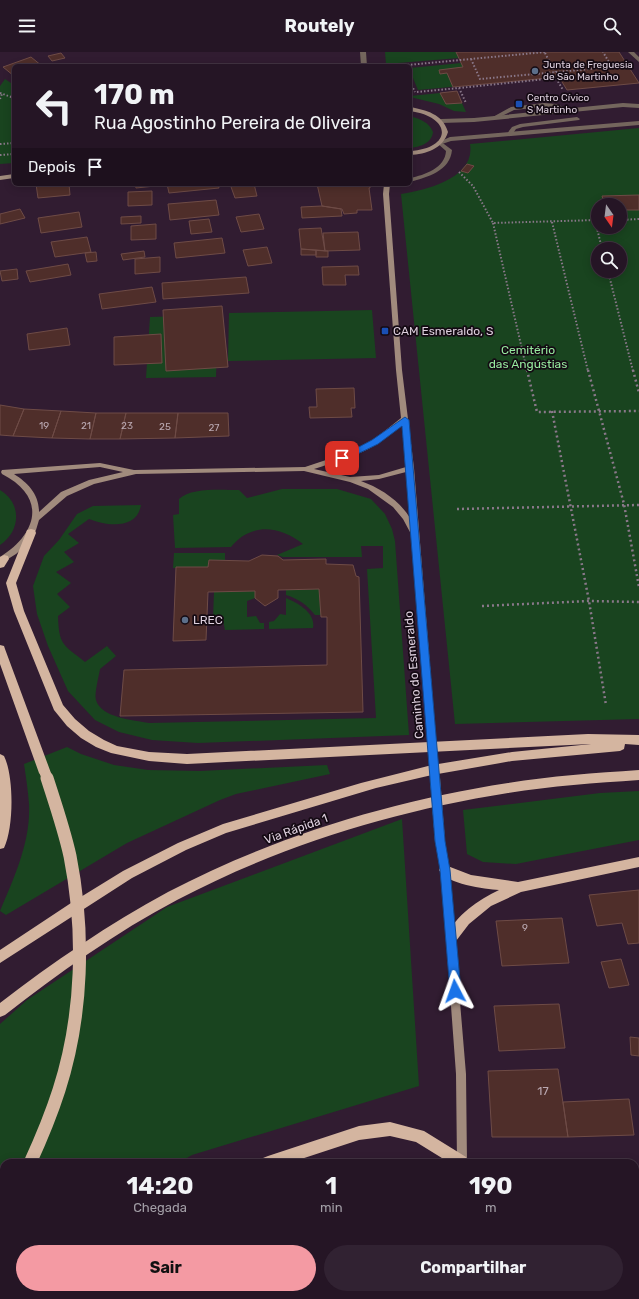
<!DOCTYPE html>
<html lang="pt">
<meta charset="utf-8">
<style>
:root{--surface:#251525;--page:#312232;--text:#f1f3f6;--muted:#a39fa7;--line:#423442;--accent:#f49aa3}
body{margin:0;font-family:Rubik,sans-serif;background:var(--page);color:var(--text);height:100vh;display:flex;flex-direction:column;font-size:15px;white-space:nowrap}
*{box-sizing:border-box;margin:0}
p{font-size:13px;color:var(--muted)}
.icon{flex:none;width:22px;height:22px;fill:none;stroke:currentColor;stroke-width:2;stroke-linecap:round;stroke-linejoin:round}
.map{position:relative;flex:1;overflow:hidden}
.side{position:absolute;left:0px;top:1107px;width:639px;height:140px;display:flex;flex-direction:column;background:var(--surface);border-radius:12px 12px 0 0;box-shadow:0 2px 10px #0003,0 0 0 1px var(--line)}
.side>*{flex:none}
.banner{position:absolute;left:12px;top:12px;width:400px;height:122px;border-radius:6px;box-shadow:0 2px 10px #0003,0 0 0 1px var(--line);background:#251525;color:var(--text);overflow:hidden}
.needle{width:26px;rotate:166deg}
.fabs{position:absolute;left:591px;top:146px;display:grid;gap:8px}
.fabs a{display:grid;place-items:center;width:36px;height:36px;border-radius:50%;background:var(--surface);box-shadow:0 2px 10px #0003,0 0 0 1px var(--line);font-size:20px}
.pin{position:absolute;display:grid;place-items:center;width:34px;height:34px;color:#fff;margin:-17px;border-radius:8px;box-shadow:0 2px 6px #0006}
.me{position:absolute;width:44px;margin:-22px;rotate:356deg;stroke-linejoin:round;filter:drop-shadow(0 0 3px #0008)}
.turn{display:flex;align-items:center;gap:14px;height:84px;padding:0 16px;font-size:18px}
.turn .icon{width:52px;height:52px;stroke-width:2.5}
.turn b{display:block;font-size:28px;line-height:34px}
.then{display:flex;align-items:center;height:38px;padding:0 16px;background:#0003;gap:8px;font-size:15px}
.eta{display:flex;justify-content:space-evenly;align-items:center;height:68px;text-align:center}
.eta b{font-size:24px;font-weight:700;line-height:28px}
.primary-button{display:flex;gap:8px;margin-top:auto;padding:8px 16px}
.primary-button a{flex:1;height:46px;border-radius:24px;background:var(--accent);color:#111;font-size:16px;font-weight:700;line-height:46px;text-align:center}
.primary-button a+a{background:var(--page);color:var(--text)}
header{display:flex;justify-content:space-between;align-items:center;height:52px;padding:0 16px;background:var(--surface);font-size:18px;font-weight:700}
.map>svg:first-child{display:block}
</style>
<header><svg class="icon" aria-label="menu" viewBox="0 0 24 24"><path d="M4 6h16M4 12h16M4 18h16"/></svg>Routely<svg class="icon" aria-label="search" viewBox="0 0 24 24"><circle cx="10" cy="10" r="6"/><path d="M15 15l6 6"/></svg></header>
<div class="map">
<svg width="639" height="1247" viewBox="0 0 639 1247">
<rect width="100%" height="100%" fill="#311c31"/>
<path fill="#19441f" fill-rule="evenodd" d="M385,0H456L459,6L386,12Z
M461,11L472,33L418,38L410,19V16Z
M5,27L14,33V111L0,112V34Z
M440,41L446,52L462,51L466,60L454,59L439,52L410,45V44Z
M410,64C420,67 429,70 433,80C432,91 420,95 410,96Z
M639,76V667L455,672L401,142C426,138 476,126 470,92ZM598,153H620V175H598ZM598,197H620V219H598Z
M372,258L376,306L228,309L229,261Z
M218,263L216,325L146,326L150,265Z
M282,437H337L371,447L385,462L392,477L395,489L409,683L198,691L152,688L119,680L95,668L68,639L48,594L37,562L33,534L44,504L59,488L77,462L93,454L141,453C137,478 107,474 89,467L68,482L79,491L64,500L74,510L56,520L71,531L57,542L70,555L58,564C59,594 63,592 85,610L107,594L116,604L100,617C99,624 94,642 96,648C101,666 134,668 149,671L376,666L367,517L383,516V494H361L362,505H283L277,503L303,492C280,474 251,470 231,495L175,496L173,463L179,462V447C191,435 223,438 239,438L247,446Z
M0,438C22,451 21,479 0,493Z
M174,501H225V508H209L208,515L173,516Z
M319,537L321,563H315C307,553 299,547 286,543V538Z
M255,539V546L247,549V565L256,564L260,571H264V577L225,578L222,564L213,567L214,540Z
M286,546C298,551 316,561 313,576L269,577V570L274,569L280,562L286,563Z
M67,695L81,702L114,713L148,718L200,719L327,713L330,722L236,742L220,748L127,791L6,863L0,859C14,826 31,789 29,752C28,739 26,725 24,712Z
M639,739V788L516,812L483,810L467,802L463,758L600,741Z
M402,767L419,1034L192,1103L178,1111H4V1206L0,1208V972L27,948L167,855Z"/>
<path fill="#4f2e2a" stroke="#6e4b46" d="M456,0H619L639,31L567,38L559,25L453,35L447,21L440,22L439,18L463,15Z
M61,1L65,6L52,9L48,4Z
M31,5L42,14H14V24L3,15Z
M457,39L462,51L446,52L440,41Z
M467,112L474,114L468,121L461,119Z
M36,132H69L70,143L38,146Z
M135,132H155V134L136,136Z
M167,132H218L219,136L169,141Z
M230,132H254L257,144L235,146Z
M317,132H370V136H369L372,158H357V161L344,162L342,157L322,154Z
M152,139V153L128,154V140Z
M639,143V158H620V153H605L602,144Z
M216,148L219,163L170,168L168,152Z
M322,154L341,157L342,164L302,166L301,155Z
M20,157L25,166L0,172V162Z
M79,160L82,175L41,181L38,166Z
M259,162L264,177L241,180L236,165Z
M141,164V171L121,172V165Z
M209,167L212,180L191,182L189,169Z
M156,172V187L131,188V174Z
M321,176L325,199L301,197L299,177Z
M358,180L360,198L325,199L323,181Z
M87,185L91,200L55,205L51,190Z
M222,186L225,201L176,206L174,191Z
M267,195L272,211L248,214L243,198Z
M301,197L316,198V203H301Z
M316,198L328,199V205H316Z
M144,199L145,205L123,208L121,202Z
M96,200L97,209L87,210L85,201Z
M160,205V220L135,222V207Z
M68,212L71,223L30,230L26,219Z
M358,214L359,223H345L346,233H323L322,215Z
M17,217L18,227L2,229L0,219Z
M246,225L249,241L163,247L162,231Z
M152,235L156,250L102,257L99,242Z
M222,254L228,315L166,319L163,258Z
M67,276L70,293L29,298L27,282Z
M161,282L162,311L114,313V285Z
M354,336L355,356H351L352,365L310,366L309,355H317L316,337Z
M0,353L24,357L13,384L0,383Z
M24,357L61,359L52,386L13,384Z
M61,359L96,361L90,387L52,386Z
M96,361H126L120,387H90Z
M126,361H178L175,386L120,387Z
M178,361H228L229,384L175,386Z
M262,503L278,504L283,508L326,507V512L353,513L356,524L359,525L363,660L120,664L124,618L327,613V565H321L319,537L278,538V546L265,554L255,546V539L208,540L206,588L173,589L176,515H208L209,508L249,509Z
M639,838V891L628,892L622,871L597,874L589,843Z
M562,866L569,911L502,914L496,869Z
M621,907L629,933L609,936L601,910Z
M559,952L565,996L499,999L494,954Z
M630,985L639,986V1004L631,1003Z
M558,1017L568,1085H492L488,1019Z
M629,1047L634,1083L568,1085L563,1050Z
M635,1222H639V1247Z
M386,1243H428V1247H386Z
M531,1243H622V1247H531Z"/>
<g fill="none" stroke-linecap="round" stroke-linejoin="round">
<path stroke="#8a788a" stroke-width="2" stroke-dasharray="1.5 2" stroke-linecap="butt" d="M545,1L555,20
M471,7L480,27L612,15L603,0
M397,14L545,0
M410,30L415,40
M459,36L556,26L563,38
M417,40L459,36L466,51
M0,41L14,46
M0,47L2,42
M0,92L14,91
M0,103L14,102
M459,120L473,134L493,171L598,168
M595,168L602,197
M620,168L639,167
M552,170L588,319
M493,171L527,319
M608,219L633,319"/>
<path stroke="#8a788a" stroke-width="2.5" stroke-dasharray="2 3" stroke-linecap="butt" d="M527,318L537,360L639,359
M588,318L624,452L639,535
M633,318L639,341
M552,359L589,549L606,653
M457,457L639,453
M482,554L589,549L639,550"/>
<path fill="#74665d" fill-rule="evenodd" d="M628,0H634L639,5V10Z
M544,51L556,52L574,59L571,61L553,55H544L514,58L496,67L491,66L511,55Z
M577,65L580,67L579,68L523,75L516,77L511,84L506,83L512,75L520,72Z
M440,89L452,98C450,119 428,125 410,130V126C425,123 445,116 446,99L437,91Z
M389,132H399L386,135V133Z"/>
<path fill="#74665d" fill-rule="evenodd" d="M360,0H366L367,14H361Z
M639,1138V1148L635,1149V1139Z
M241,1243H253L252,1247H240Z"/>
<path fill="#74665d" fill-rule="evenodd" d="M623,51L639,52V56L623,55L474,70L441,71L438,69L441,67L474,66Z
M639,69V73L451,89L442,92L439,90L450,85Z"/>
<path fill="#a18b7d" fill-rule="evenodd" d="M410,55C426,58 443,62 448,80C443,97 426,102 410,103V99C452,97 453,65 410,59Z
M14,122V126L0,128V124Z
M384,132H390L389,142L402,318L414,416L434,663L433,665H427L426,663L411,482L403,467L393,455L368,437L350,430L304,419L136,422L94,432L67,444L39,468L36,478L27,492L16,502L0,512V505C38,481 47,445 2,422L1,420L2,418L100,411L134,418L305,415L338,404L364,393L376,386L401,366L396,318L383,142ZM402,373L406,415L379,423L350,425L314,417C335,410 358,404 377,392C386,386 394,379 402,373ZM100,415L123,420L89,428L61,440L39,460C39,442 28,431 14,422ZM406,420L410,466C399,448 380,436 361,429L379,427Z
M440,785L443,786L444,789L449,818L466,1022L467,1111H457L456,1022L441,818L436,789L437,786Z
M453,1243H463L462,1247H452Z"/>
<path fill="#d4b5a0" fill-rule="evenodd" d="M31,477L35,478L36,481L16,531L24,559L63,653L75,667L89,679L104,688L117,694L149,700L187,702L588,682L639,683V693L625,692L624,697L620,699L512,709L432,723L376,736L226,781L186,798L132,826L0,911V898L71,851L123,819L178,791L223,772L361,731L432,713L512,700L591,692L187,712L149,709L111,701L96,695L81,686L67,674L54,658L14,559L6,531L26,481L27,478Z
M4,503L8,504L9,507L4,515L0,516V505Z
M0,593L4,594L5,597L51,721L49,724L45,726L41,724L39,721L0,612Z
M0,702L4,704C14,724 14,775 4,796L0,797Z
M639,718V728C595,731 552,734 508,741C394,759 279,794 177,848C116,880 59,921 5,963L0,965V951C53,910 109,872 168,840C273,785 391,749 508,731C551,724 595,721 639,718Z
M639,805V815L521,840L491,854L469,872L456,889L452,891L448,889L446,885C456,863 478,848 499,838C485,837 446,832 439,818L441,814L445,813L471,823L518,830Z
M390,1070L424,1079L466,1105L468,1111H450L416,1090L390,1084L359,1088L289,1111H261L263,1106L268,1104L359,1074Z
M4,1152V1172L0,1173V1153Z
M9,1243H27L26,1247H8Z"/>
<path stroke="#a18b7d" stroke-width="8" d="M430,663L435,727"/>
<path stroke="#a18b7d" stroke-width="10" d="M435,726L440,789"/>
<path stroke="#d4b5a0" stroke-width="10" d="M45,721L47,727"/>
<path stroke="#d4b5a0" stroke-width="13" d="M30,1111C41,1087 51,1063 59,1038C83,963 85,880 70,804C64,777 55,751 47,726"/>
</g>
<path fill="#1a73e8" stroke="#114b97" d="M405,365L409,368L445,789L450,818L461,939L459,943L455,944L452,943L450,939L440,818L435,789L402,374L378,392L345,408H340L338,406L372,388Z"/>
<g fill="#5c6f8a" stroke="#140a13" stroke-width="1.5">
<circle cx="535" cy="19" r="4"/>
<circle cx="185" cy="568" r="4"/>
</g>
<g fill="#1a4fb4" stroke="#140a13" stroke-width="1.5">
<rect x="515" y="48" width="8" height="8" rx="2"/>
<rect x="381" y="275" width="8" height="8" rx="2"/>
</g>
<g text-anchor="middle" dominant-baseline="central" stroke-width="3.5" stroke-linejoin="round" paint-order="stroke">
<g font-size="10" fill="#ded0de" stroke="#140a13" text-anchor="start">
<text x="543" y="13">Junta de Freguesia<tspan x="543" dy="12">de São Martinho</tspan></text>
<text x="527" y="46">Centro Cívico<tspan x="527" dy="12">S Martinho</tspan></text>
</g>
<g font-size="10" fill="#baa8b1">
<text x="44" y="374">19</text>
<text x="86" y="374">21</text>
<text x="127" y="374">23</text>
<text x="165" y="375">25</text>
<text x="214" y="376">27</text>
<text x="525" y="876">9</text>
</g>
<g font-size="12" fill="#ded0de" stroke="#140a13" text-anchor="start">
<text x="393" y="279">CAM Esmeraldo, S</text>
<text x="193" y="568">LREC</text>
</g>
<g font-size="12" fill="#97eb9f" stroke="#140a13">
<text x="528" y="298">Cemitério<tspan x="528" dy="14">das Angústias</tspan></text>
</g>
<g font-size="12" fill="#ded0de" stroke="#140a13">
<text transform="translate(414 623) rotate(-95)">Caminho do Esmeraldo</text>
<text transform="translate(296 777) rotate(-20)">Via Rápida 1</text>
</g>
<g font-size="12" fill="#baa8b1">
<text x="543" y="1039">17</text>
</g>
</g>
</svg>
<div class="fabs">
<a><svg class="needle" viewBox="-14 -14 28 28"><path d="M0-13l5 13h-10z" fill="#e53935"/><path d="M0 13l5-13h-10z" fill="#a39fa7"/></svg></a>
<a><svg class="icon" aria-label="search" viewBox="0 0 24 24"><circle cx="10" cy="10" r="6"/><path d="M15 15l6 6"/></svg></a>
</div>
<div class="pin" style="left:342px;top:406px;background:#d93025"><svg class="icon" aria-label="arrive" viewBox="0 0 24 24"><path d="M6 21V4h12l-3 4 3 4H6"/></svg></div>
<svg class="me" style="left:455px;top:939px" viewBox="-20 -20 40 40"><path d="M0-17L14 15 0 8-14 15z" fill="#1a73e8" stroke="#fff" stroke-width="4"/></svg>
<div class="banner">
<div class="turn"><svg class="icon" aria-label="left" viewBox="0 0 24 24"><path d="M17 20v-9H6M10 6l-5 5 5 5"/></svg><div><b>170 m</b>Rua Agostinho Pereira de Oliveira</div></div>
<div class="then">Depois<svg class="icon" aria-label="arrive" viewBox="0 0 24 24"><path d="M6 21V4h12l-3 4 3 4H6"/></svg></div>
</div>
<section class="side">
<div class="eta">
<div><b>14:20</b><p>Chegada</p></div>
<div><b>1</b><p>min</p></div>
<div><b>190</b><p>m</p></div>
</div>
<div class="primary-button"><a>Sair</a><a>Compartilhar</a></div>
</section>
</div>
